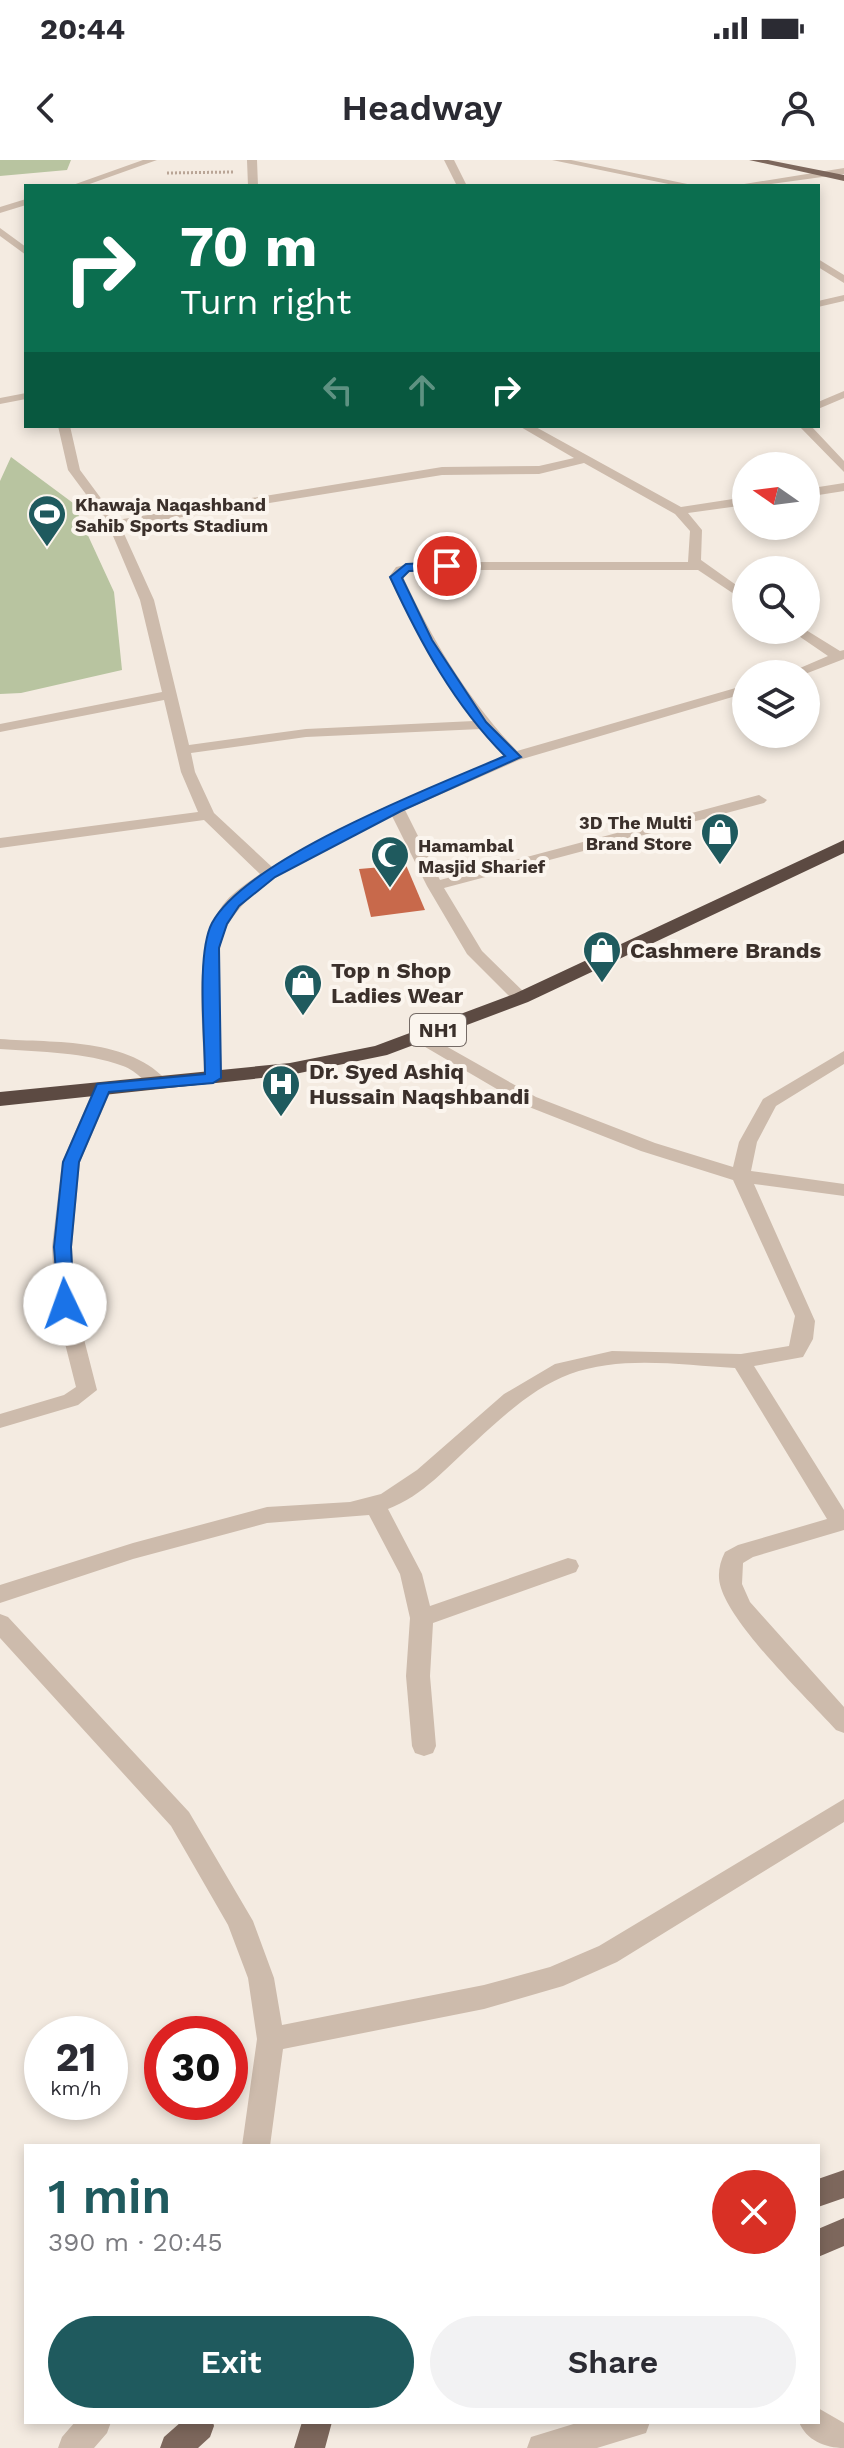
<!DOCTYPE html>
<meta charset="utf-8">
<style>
:root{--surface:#fff;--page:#f2f2f3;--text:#2b2b33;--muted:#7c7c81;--accent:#1f5a5e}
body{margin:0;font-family:"Work Sans",sans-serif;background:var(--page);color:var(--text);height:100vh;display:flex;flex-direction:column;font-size:30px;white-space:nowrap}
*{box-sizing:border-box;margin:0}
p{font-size:26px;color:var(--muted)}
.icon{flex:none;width:44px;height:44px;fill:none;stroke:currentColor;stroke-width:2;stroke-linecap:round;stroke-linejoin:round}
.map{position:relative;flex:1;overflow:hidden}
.details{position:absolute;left:24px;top:1984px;width:796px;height:280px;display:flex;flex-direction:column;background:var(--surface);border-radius:0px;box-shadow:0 4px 12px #0003}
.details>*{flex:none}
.guide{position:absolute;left:24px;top:24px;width:796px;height:244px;border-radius:0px;box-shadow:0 4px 12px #0003;background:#0b6e4f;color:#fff;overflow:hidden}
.needle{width:52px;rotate:284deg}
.tools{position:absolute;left:732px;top:292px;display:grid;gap:16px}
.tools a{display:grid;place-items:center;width:88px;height:88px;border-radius:50%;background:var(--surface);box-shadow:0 4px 12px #0003;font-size:40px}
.speed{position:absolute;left:24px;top:1856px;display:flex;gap:16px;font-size:40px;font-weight:700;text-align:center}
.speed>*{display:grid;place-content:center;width:104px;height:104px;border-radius:50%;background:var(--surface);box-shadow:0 4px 12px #0003;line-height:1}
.speed small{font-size:20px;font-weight:400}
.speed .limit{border:12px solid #d22;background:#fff;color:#111}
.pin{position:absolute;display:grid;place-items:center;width:68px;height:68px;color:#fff;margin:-34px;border:4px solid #fff;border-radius:50%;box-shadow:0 2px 8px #0007}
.me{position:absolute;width:88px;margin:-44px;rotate:357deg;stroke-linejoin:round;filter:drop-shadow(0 0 6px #0008)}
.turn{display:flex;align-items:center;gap:28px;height:168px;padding:0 24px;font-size:36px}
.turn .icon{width:104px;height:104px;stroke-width:2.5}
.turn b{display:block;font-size:56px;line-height:68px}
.lanes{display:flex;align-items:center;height:76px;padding:0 24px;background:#0003;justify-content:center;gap:40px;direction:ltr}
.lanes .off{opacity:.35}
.round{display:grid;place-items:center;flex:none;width:84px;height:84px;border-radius:42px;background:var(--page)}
.head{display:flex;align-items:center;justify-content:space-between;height:136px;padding:0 24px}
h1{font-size:48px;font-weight:600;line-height:60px;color:var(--accent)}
.action{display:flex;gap:16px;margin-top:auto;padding:16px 24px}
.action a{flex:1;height:92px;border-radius:48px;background:var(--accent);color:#fff;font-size:32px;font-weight:600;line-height:92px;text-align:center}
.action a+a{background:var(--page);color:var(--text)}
.status{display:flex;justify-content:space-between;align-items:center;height:56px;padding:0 40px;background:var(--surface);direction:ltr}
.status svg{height:22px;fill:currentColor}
header{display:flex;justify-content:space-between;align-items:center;height:104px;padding:0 24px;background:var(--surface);font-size:36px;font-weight:600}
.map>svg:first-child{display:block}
</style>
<div class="status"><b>20:44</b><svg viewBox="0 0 49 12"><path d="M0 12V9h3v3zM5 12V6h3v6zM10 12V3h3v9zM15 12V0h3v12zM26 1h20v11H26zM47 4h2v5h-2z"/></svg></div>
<header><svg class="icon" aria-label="back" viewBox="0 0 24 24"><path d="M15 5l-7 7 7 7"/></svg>Headway<svg class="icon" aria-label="person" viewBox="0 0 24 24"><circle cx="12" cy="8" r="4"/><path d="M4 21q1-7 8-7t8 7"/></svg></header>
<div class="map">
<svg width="844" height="2288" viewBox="0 0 844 2288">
<rect width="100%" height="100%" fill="#f4ebe1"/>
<path fill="#b8c4a0" d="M0,0H71L67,10L0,16Z
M11,297L73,343L114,432L122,510L21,533L0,534V321Z"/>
<path fill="#c8694b" d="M406,705L425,750L371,757L359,709Z"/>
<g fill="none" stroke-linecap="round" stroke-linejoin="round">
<path stroke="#b9a596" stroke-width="3" stroke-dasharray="2 2" stroke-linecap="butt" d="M167,13L233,12"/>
<path fill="#cdbbac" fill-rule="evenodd" d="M143,0H157L84,26H70Z
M247,0H257L258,26H248Z
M444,0H454L467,26H457Z
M552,0H571L697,26H678Z
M844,8V14L757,26H732Z
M26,39V45L0,53V47Z
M0,68L26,87V95L0,76Z
M818,99L844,115V123L818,107Z
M844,135V141L818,147V141Z
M844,231V238L818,249V242Z
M26,233V239L0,244V238Z
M58,266H70L80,310L117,360L442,307L539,306L574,298L519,266H534L681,347L746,337V345L688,353L702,370L701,400L746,432V442L698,410H418L406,413L403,417C433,481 468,540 517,591L746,525V533L519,600L405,650L440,720L759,635L767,640L764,643L444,728L482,791L530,838L521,843L515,842L467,794L427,726L392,656C341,683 227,724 220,790C216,831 221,876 222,918L219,922H207L204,918C204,865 190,783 226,741C235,731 249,722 260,714L204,660L0,688V678L198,652L181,612L164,540L0,572V564L162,532L140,440L108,364L68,310ZM584,303L675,354L690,371L688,402H418L396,407L389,417C413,468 440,516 474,561L306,569L189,585L154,440L121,367L442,315L539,314ZM481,569L505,596L391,645L272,707L214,653L195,612L191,593L306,577Z
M799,266H811L844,301V312Z
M844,323V331L806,337V329Z
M790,470H806L840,491L844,490V499L805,514H786L828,496Z
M421,872L536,937L655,983L733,1007L739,982L763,939L844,891V904L776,946L757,982L751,1011L844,1024V1036L754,1024L815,1161L813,1179L803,1197L754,1206L844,1350V1370L753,1397L743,1403L742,1424L750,1442L844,1547V1573L836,1570C806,1537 733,1467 721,1428C717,1416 719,1404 725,1392L738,1385L827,1359L735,1208C682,1205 621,1195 570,1214C533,1228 503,1256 475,1282C448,1306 423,1336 388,1349L422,1414L430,1446L568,1398L576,1400L579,1406L576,1412L433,1463L430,1516L436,1586L433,1593L424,1596L415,1593L412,1586L406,1516L410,1458L400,1414L369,1355L267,1363L133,1399L0,1443V1425L133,1383L267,1347L350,1342L381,1334L417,1310L504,1234L555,1204L612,1191L741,1194L789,1186L795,1156L733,1020L641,991L524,945L415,881L412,877Z
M0,879C54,883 130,877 169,923L166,927C149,931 139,911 123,906C84,892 42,892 0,889Z
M103,923L112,928L80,1002L72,1087L75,1144L97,1230L78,1245L0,1268V1254L64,1235L76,1227L55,1144L52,1087L62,1002L94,928Z
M0,1454L8,1457L189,1652L253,1761L274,1818L282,1865L484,1825L550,1807L599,1786L844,1639V1662L617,1802L563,1826L484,1849L283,1889L270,1986H242L257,1879L248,1818L228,1765L171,1666L0,1478Z
M818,2248L844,2263V2288C825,2288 806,2280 799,2262H818Z
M75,2262H111L107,2273L94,2288H58L62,2277Z
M580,2262H650L646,2273L597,2288H527L531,2277Z"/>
<path fill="#7d675c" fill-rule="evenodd" d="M749,0H768L844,15V21Z
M844,2010V2038L818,2047V2019Z
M844,2058V2086L818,2097V2069Z
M181,2262H213L214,2266L210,2277L198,2288H160L164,2277Z
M302,2262H332L325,2288H294Z"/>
<path fill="#5c4a42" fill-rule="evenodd" d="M844,680V693L528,842L387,895L290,915L0,946V932L290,903L375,886L514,834Z"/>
</g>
<path fill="#1a73e8" stroke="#114b97" stroke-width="2" d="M406,404L447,402L453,406L447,410L409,411L402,418L432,480L486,562L521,597L401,651L275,717L239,746L227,764L219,788L221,918L213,923L109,932L79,1002L71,1087L74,1144L71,1148H59L54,1087L63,1002L97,924L205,914C205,876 196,794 212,763C247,698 435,626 505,596C454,545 420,482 390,417Z"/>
<defs>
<g id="stadium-pin" transform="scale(2)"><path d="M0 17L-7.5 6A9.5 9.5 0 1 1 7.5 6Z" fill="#1f5a5e" stroke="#fbf5ee"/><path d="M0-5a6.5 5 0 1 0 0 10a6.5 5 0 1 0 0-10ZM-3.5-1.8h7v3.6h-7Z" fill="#fff"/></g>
<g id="shop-pin" transform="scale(2)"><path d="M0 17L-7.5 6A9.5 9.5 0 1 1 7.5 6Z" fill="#1f5a5e" stroke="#fbf5ee"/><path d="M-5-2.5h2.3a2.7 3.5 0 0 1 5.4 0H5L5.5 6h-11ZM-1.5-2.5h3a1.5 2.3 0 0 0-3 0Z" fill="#fff"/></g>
<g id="mosque-pin" transform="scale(2)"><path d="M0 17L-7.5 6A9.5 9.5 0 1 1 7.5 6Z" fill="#1f5a5e" stroke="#fbf5ee"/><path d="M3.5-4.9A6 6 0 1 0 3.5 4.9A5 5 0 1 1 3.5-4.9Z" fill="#fff"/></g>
<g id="hospital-pin" transform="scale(2)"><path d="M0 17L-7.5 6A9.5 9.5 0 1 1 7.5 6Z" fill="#1f5a5e" stroke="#fbf5ee"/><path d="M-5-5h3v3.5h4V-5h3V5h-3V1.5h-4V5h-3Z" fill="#fff"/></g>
</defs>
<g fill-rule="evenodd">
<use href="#stadium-pin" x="47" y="354"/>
<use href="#shop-pin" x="720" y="672"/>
<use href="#mosque-pin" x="390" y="695"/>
<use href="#shop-pin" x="602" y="790"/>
<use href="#shop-pin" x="303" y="823"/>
<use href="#hospital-pin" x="281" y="924"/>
</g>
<g text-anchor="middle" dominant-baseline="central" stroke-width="8" stroke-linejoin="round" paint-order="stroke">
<g font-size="18" font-weight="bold" fill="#3b302b" stroke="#fbf5ee" text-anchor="start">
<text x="75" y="344">Khawaja Naqashband<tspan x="75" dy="21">Sahib Sports Stadium</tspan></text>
<text x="692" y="662" text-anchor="end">3D The Multi<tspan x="692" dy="21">Brand Store</tspan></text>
<text x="418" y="685">Hamambal<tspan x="418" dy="21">Masjid Sharief</tspan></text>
</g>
<rect fill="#fbf5ee" stroke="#756b66" stroke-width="2" x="410" y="854" width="56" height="32" rx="6"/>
<g font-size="20" font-weight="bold" fill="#3b302b">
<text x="438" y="870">NH1</text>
</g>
<g font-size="22" font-weight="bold" fill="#3b302b" stroke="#fbf5ee" text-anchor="start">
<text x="630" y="790">Cashmere Brands</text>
<text x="331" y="810">Top n Shop<tspan x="331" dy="25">Ladies Wear</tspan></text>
<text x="309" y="911">Dr. Syed Ashiq<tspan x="309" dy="25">Hussain Naqshbandi</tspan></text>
</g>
</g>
</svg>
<div class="tools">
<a><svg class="needle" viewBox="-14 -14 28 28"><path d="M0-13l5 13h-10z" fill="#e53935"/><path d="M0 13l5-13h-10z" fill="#7c7c81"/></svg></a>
<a><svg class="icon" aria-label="search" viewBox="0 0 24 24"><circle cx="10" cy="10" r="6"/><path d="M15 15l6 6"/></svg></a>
<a><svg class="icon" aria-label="layers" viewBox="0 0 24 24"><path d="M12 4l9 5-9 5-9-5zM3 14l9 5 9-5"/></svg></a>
</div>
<div class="speed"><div>21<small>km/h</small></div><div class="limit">30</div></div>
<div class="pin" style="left:447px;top:406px;background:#d93025"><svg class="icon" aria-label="arrive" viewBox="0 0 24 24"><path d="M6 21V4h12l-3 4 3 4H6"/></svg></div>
<svg class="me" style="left:65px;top:1144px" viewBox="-20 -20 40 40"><circle r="19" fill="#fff"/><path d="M0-13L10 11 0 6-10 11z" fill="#1a73e8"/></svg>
<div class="guide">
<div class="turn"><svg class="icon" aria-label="right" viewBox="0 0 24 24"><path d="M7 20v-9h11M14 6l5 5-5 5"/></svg><div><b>70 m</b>Turn right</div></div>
<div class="lanes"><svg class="icon off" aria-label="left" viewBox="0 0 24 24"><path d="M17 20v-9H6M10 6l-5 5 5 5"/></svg><svg class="icon off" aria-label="ahead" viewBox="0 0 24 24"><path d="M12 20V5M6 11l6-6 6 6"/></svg><svg class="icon" aria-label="right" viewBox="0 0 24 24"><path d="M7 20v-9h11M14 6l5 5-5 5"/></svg></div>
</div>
<section class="details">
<div class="head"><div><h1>1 min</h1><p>390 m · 20:45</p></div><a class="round" style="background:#d93025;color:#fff"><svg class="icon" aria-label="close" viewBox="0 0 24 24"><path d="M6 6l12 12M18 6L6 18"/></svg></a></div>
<div class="action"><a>Exit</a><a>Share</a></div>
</section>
</div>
